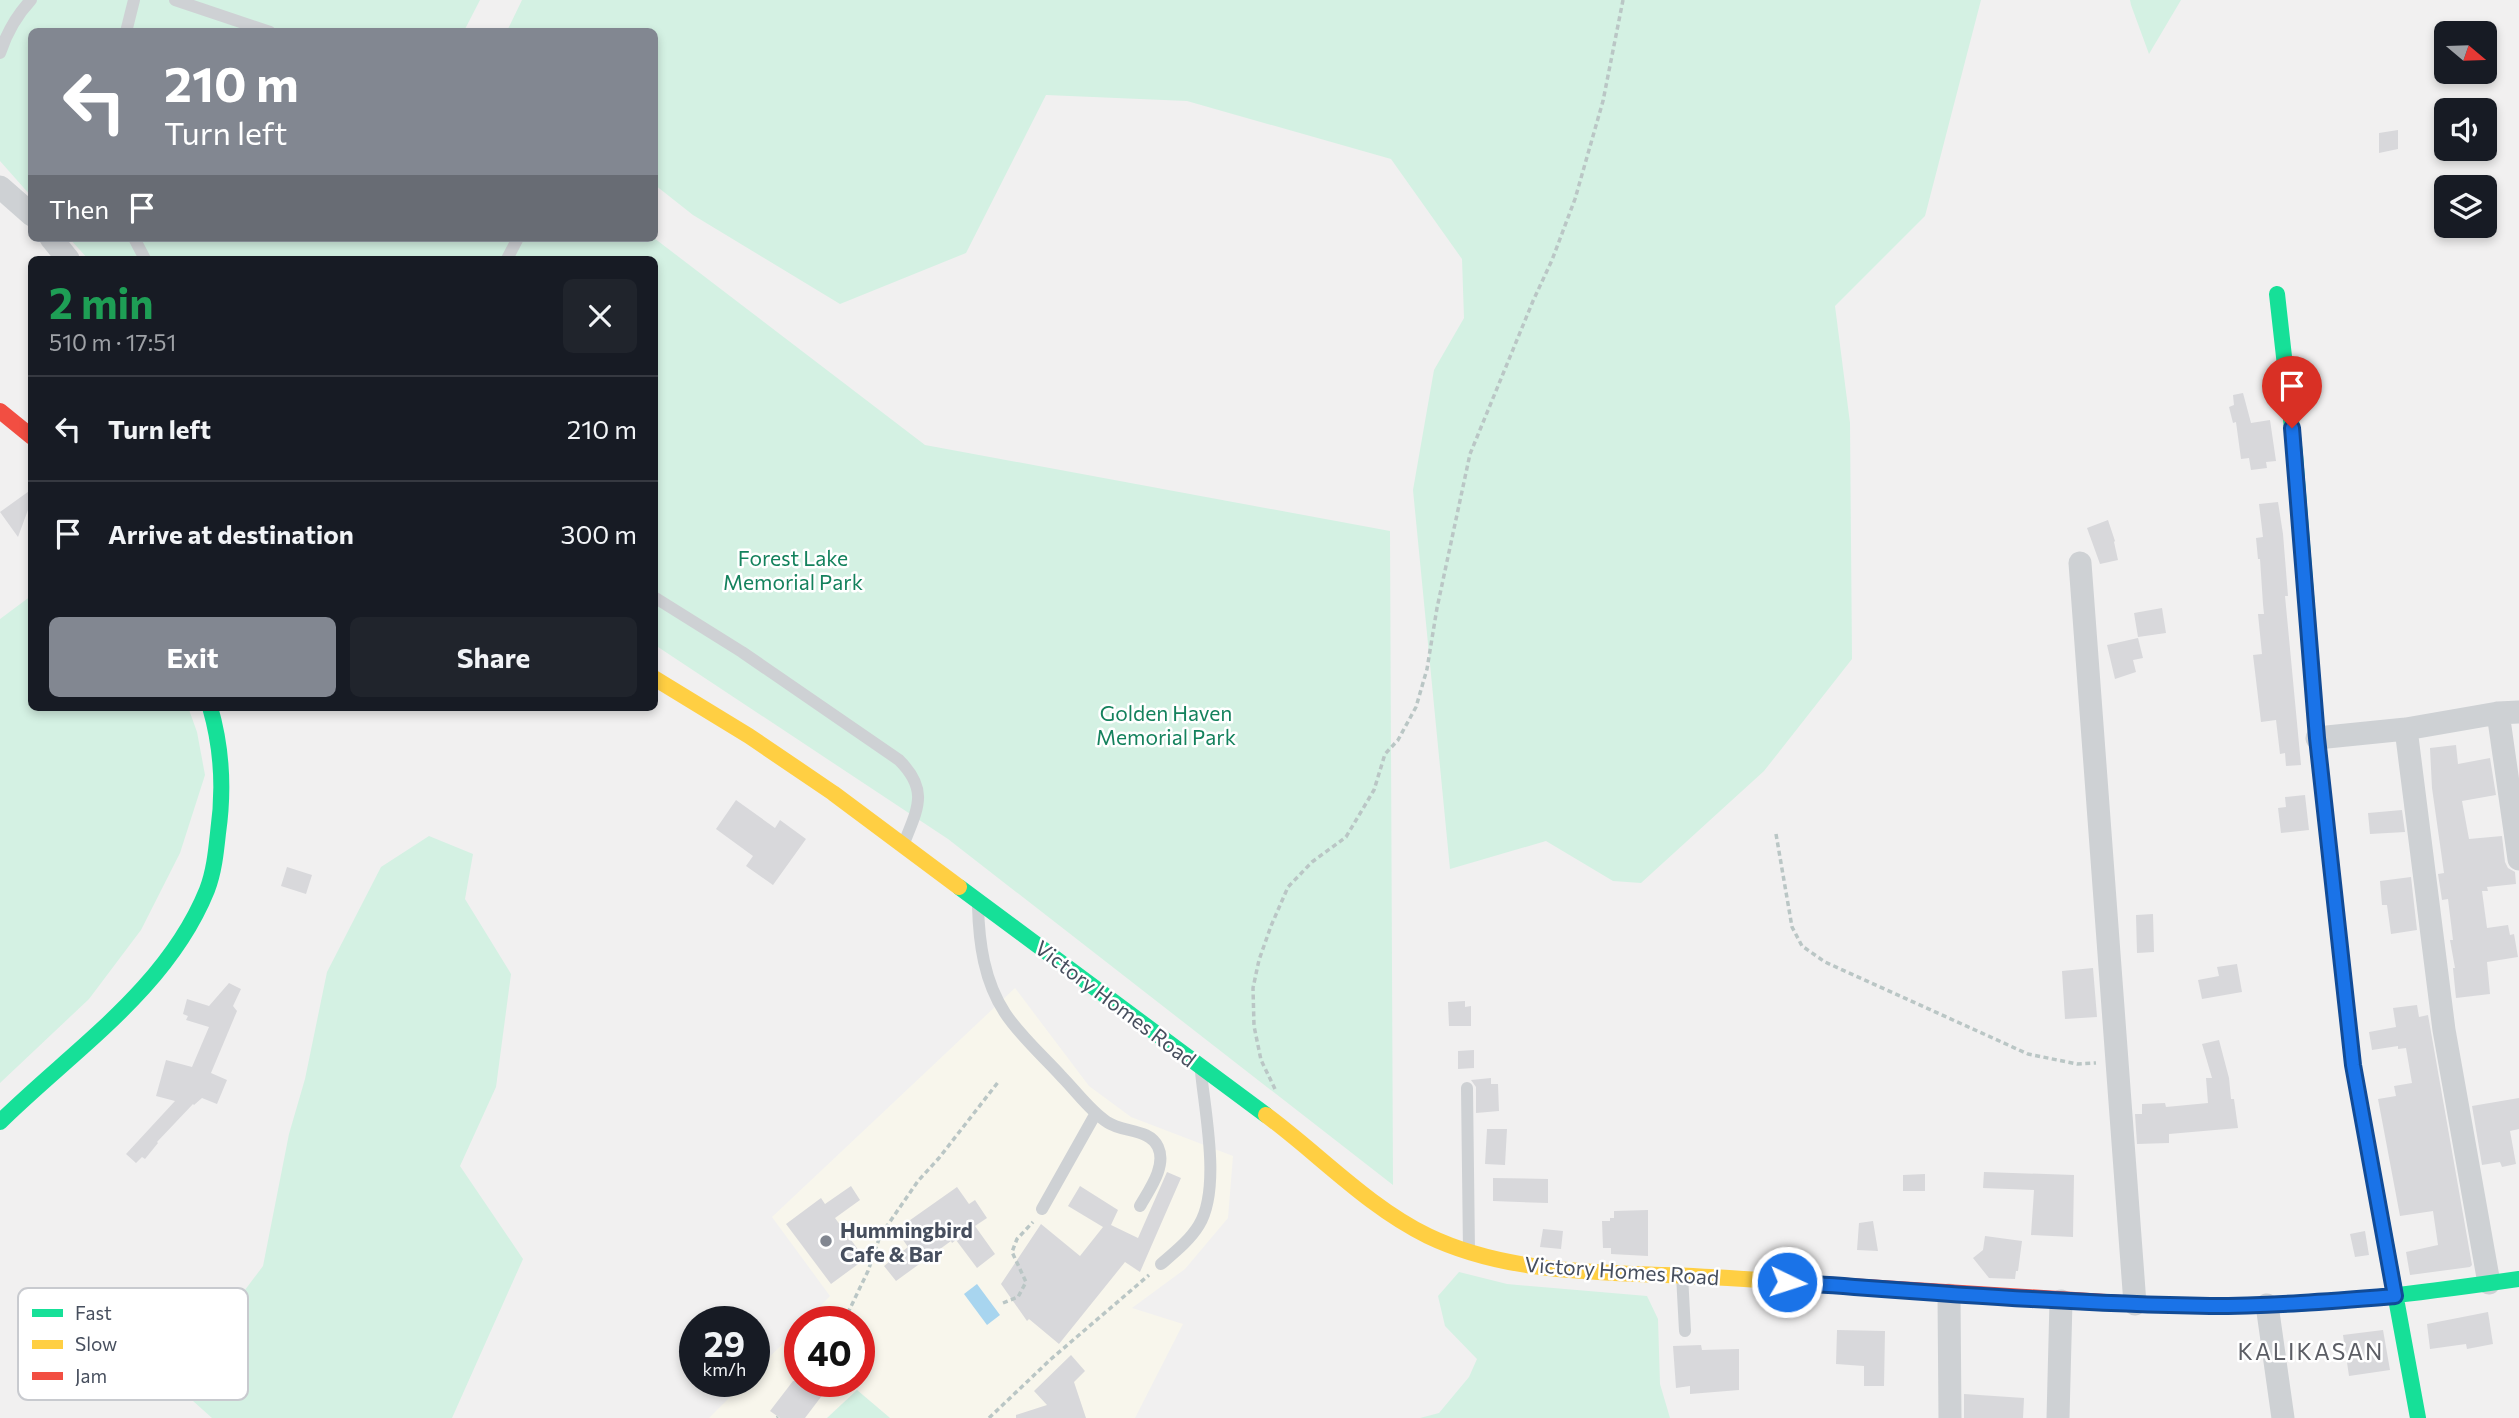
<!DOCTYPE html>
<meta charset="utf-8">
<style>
:root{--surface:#171b24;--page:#20242c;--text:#f1f3f6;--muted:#9ea1a6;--line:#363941;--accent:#828791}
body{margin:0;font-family:Commissioner,sans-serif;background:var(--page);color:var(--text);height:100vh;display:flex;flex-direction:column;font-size:26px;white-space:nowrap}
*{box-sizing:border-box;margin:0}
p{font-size:23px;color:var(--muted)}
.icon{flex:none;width:38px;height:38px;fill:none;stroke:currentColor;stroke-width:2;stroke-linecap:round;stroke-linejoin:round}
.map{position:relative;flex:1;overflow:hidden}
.sheet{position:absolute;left:28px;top:256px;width:630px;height:455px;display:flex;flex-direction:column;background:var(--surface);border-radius:10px;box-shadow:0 4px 10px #0003}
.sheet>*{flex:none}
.top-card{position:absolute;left:28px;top:28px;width:630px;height:214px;border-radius:10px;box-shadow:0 4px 10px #0003;background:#828791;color:#fff;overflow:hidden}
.needle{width:46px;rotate:109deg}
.controls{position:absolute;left:2434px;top:21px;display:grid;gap:14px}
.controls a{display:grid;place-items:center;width:63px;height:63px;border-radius:10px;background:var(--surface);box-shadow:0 4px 10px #0003;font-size:35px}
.speed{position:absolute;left:679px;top:1306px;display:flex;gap:14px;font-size:35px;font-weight:700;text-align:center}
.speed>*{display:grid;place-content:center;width:91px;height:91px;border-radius:50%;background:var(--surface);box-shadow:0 4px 10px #0003;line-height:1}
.speed small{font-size:18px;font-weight:400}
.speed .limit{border:10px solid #d22;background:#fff;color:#111}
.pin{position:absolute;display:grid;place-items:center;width:60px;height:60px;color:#fff;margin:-72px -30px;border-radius:50% 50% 50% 0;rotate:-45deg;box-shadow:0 0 7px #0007}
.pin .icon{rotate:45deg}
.me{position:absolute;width:77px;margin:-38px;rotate:94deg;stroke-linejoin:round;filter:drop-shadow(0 0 5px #0008)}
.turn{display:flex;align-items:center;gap:24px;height:147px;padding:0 21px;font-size:32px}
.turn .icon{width:91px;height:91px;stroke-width:2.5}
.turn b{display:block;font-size:49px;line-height:60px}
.then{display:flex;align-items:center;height:66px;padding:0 21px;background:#0003;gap:14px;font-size:26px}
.round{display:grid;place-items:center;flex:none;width:74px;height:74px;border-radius:10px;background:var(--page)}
.head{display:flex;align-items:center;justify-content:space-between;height:119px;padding:0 21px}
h1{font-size:42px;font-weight:700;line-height:52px;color:#1e9e55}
.action{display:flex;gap:14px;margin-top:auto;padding:14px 21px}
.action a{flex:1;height:80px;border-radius:10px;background:var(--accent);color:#fff;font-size:28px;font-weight:700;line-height:80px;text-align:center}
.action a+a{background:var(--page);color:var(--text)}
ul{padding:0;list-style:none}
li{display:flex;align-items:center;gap:21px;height:105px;padding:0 21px;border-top:2px solid var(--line)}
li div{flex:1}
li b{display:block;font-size:26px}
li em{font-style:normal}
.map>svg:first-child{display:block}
</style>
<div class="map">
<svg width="2519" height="1418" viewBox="0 0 2519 1418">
<rect width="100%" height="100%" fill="#f1f0f0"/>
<path fill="#f8f6ec" d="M1015,988L1089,1086L1131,1117L1233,1156L1228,1218L1185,1269L1132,1308L1183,1324L1135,1418H890L857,1390L827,1418H709L746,1381H754V1372L800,1327V1381H859V1321H806L830,1296L772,1217Z"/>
<path fill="#d4f1e3" d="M0,0H480L464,31L32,32L31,196L0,161Z
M522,0H1981L1925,216L1835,306L1850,423L1852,659L1764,771L1641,883L1613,881L1546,841L1450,869L1413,490L1434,370L1464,318L1462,259L1391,159L1187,101L1046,95L966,253L840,304L693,215L655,185L654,32L507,31Z
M2130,0H2181L2149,54L2131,5Z
M69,238H654L925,445L1390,531L1393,1185L948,839L655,645L654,259H88Z
M31,596L32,707H188L197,732L205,775L180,853L141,930L89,999L0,1083V619Z
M429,836L473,854L465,899L511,974L496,1087L460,1166L523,1259L452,1418H212L183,1392L187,1287L242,1294L263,1266L289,1134L305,1079L327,972L381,867Z
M1459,1272L1507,1284L1647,1296L1658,1319L1660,1384L1670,1418H1420L1439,1413L1469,1377L1477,1359L1445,1326L1438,1296Z
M857,1390L890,1418H827Z"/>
<path fill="#a8d5ef" d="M977,1284L1000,1315L987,1325L964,1294Z"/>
<path fill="#d8d8db" d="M2398,130V149L2379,153V133Z
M2243,393L2251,423L2270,420L2276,461L2266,462L2267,468L2251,470L2249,458L2241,459L2236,422L2233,423L2229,407L2234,405L2233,395Z
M32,489V499L18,537L0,512Z
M2278,502L2283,534L2288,596H2285L2301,765L2286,766L2285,753L2280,754L2276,720L2261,722L2253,655L2262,654L2258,614H2264L2263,604L2260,559H2258L2256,538L2263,537L2259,504Z
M2108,520L2115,541L2114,542L2118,560L2100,564L2087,528Z
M2162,608L2166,633L2138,637L2134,613Z
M2138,638L2143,658L2133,660L2136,672L2115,679L2107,645Z
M2456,745L2458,764L2490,758L2496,795L2462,801L2469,839L2502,836L2505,862L2508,868L2515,872L2516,884L2487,887L2488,891H2482L2487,928L2508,925L2510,935L2514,934L2518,957L2487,962L2490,994L2456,998L2453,968H2455L2450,940H2453L2448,899L2442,900L2438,874L2444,873L2432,788L2430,748Z
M2305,795L2309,830L2281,833L2278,808L2286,807L2285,797Z
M736,800L775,828L780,820L806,839L773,885L746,866L753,856L716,829Z
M2402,810L2405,832L2370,834L2368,813Z
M287,867L312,875L306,894L281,886Z
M2411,877L2417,930L2391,934L2387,905H2382L2380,881Z
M2153,914L2154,952L2137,953L2136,915Z
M2237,964L2242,992L2202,999L2198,980L2219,976L2217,967Z
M2093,968L2097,1017L2065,1019L2062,971Z
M229,983L241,989L233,1006L237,1011L211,1073L227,1080L217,1104L202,1098L194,1105L193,1104L157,1142L158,1143L145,1159L142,1157L136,1163L126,1154L175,1101L156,1096L166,1060L192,1067L209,1027L186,1020L188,1016L183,1014L187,999L209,1006Z
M1465,1001V1007L1471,1006V1026H1449L1448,1002Z
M2417,1005L2419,1017L2428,1015L2472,1265L2470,1267L2410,1275L2406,1252L2438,1245L2433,1211L2400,1216L2378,1099L2396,1096L2394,1086L2412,1083L2406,1048L2398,1049V1046L2372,1050L2369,1032L2396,1027L2393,1008Z
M2219,1040L2229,1078L2231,1099H2234L2238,1128L2169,1134V1143L2137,1144L2135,1114H2142V1104L2165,1103L2166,1107L2208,1103L2206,1078H2212L2202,1044Z
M1474,1050V1068L1458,1069V1051Z
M1491,1078V1084H1498L1499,1111L1476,1113V1087L1471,1080Z
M2519,1098V1129L2510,1131L2516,1164L2502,1167L2500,1162L2482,1165L2472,1106Z
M1487,1129H1507L1505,1165L1485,1164Z
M1167,1172L1181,1178L1140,1272L1125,1262L1059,1344L1029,1319L1027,1321L1001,1284L1041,1224L1080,1256L1103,1227L1068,1206L1080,1186L1118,1210L1111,1225L1138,1238Z
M1984,1172L2074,1175L2073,1237L2031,1235L2034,1190L1983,1188Z
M1925,1174V1191H1903V1175Z
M1493,1178L1548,1179V1203L1493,1201Z
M851,1186L860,1200L835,1218L865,1259L831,1284L786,1224L821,1198L825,1204Z
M957,1187L969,1204L975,1200L987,1218L975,1226L995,1254L977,1268L956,1240L952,1243L951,1241L896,1281L884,1266L908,1247L896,1230Z
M1648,1210V1256L1611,1254V1248H1603L1602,1221H1610V1218H1614V1211Z
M1873,1221L1878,1251L1857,1250L1859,1223Z
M1543,1229L1563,1231L1561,1249L1540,1247Z
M2365,1231L2369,1255L2355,1257L2350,1234Z
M1985,1236L2022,1241L2018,1271H2016L2015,1279L1989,1278L1973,1258L1983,1250Z
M2488,1312L2493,1344L2467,1349L2466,1344L2430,1349L2427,1324Z
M1837,1330L1885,1331L1884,1386H1864V1366L1836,1364Z
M2383,1330L2390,1370L2349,1376L2343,1335Z
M1701,1345L1702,1350L1739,1349V1390L1690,1394V1386L1676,1388L1673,1346Z
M1071,1355L1085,1371L1074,1382L1086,1418H1016V1415L1047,1405L1034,1391Z
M793,1381H833L805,1418H780L770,1411Z
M1964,1394L2024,1398L2023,1418H1964Z"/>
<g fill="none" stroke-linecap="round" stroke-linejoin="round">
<path stroke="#bac6c5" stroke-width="3.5" stroke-dasharray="5 3.5" stroke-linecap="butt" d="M1776,834L1792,927L1802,946L1825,962L2028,1054L2077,1064L2096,1063
M1275,1089L1261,1060L1254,1026L1253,988L1259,960L1271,926L1288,887L1312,862L1346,837L1374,790L1385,754L1398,740L1416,707L1427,669L1437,608L1470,454L1533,301L1552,260L1575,199L1603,101L1623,0
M1003,1303L1018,1297L1026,1282L1012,1252L1017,1239L1033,1222
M844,1321L868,1271L880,1236L918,1181L939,1158L999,1081
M777,1418L778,1417
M989,1418L1051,1359L1149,1275"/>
<path stroke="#ced1d4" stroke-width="12" d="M175,0L270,32
M126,32L134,0
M0,53C7,32 16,16 31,0
M134,238L145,259
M507,259L518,238
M654,597L742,652L899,760C929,790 918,808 904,843
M978,906C979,943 984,981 1005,1013C1020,1036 1044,1057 1062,1077C1076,1091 1090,1111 1107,1122C1123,1133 1149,1128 1158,1147C1167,1166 1149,1190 1140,1206
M1467,1088L1469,1252
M1042,1209L1096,1113
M1161,1264C1175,1252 1190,1240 1199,1225C1221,1189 1205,1113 1201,1072
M1682,1275L1685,1331"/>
<path stroke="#ced1d4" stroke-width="23" d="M0,187L32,215
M51,238L68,259
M2080,563L2135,1304
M2498,713L2519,859
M2406,729L2444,1030L2489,1283
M2317,738L2406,729L2498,713L2519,712
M1949,1295L1950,1418
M2267,1305L2283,1418
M2058,1418L2061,1301"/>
<path stroke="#16e098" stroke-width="16" d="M2277,294L2295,455L2308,620
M959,887L1266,1115
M2347,1013L2353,1065L2418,1418
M0,1122C73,1050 167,989 207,890C214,872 216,852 218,833C224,791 222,748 210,707
M2122,1303C2170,1305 2219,1307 2267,1305C2352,1302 2436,1291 2519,1279"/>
<path stroke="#ffcf43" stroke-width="16" d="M2308,620L2317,738L2347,1013
M654,678L749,736L833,793L959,887
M1266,1115C1320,1155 1367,1206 1428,1236C1501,1271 1585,1272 1664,1275C1705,1276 1745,1279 1786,1282"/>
<path stroke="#f24e42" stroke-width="16" d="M0,411L32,437
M1786,1282L2122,1303"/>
</g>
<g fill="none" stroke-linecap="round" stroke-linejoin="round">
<g stroke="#114b97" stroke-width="18">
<path id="route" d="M1787,1282C1927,1292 2068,1304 2210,1306C2272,1306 2333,1301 2395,1296L2353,1065L2317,738L2292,428"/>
</g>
<use href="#route" stroke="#1a73e8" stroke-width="12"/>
</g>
<circle fill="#828791" stroke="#fff" stroke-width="2.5" cx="826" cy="1241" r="7"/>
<g text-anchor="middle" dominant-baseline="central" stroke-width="5" stroke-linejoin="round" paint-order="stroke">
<g font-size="21" fill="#14825d" stroke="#fff">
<text x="793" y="557">Forest Lake<tspan x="793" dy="24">Memorial Park</tspan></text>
<text x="1166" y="712">Golden Haven<tspan x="1166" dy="24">Memorial Park</tspan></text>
</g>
<g font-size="21" fill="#474f5e" stroke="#fff">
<text transform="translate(1116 1003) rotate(37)">Victory Homes Road</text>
<text transform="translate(1622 1270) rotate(4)">Victory Homes Road</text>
</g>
<g font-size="21" font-weight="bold" fill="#474f5e" stroke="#fff" text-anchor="start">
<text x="840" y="1229">Hummingbird<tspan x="840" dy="24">Cafe &amp; Bar</tspan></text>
</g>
<g font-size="23" letter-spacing="2" fill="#5c5e65" stroke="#fff">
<text x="2311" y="1351">KALIKASAN</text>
</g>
</g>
<rect x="18" y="1288" width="230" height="112" rx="10" fill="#fff" stroke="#c8cacf" stroke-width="2"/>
<rect x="32" y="1309" width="31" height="8" fill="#16e098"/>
<rect x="32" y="1340" width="31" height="9" fill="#ffcf43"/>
<rect x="32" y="1372" width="31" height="8" fill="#f24e42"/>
<g font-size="19" fill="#474f5e">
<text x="75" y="1320">Fast</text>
<text x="75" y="1351">Slow</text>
<text x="75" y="1383">Jam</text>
</g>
</svg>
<div class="controls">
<a><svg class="needle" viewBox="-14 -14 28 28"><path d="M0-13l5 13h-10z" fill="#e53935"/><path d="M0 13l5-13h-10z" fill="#9ea1a6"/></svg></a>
<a><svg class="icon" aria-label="sound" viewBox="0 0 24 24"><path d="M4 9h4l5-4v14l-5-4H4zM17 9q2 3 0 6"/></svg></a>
<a><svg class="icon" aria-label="layers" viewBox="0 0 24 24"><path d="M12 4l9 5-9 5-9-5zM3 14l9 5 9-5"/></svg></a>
</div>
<div class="speed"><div>29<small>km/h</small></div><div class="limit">40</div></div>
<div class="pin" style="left:2292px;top:428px;background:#d93025"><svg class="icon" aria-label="arrive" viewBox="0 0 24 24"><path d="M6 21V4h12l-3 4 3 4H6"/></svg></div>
<svg class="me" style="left:1787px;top:1282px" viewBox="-20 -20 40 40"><circle r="17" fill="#1a73e8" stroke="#fff" stroke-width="3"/><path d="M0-11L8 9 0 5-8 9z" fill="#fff"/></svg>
<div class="top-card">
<div class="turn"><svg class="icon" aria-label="left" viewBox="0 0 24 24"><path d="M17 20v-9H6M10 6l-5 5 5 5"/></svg><div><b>210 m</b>Turn left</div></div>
<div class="then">Then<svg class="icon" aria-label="arrive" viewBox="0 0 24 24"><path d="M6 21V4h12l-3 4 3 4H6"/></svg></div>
</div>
<section class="sheet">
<div class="head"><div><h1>2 min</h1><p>510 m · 17:51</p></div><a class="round"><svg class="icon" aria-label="close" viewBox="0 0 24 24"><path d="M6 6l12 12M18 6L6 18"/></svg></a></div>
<ul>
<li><svg class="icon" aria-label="left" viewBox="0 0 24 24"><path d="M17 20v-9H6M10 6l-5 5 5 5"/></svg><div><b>Turn left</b></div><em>210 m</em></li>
<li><svg class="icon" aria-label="arrive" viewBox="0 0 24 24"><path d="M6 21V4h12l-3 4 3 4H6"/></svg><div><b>Arrive at destination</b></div><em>300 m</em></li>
</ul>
<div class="action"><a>Exit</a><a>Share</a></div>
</section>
</div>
